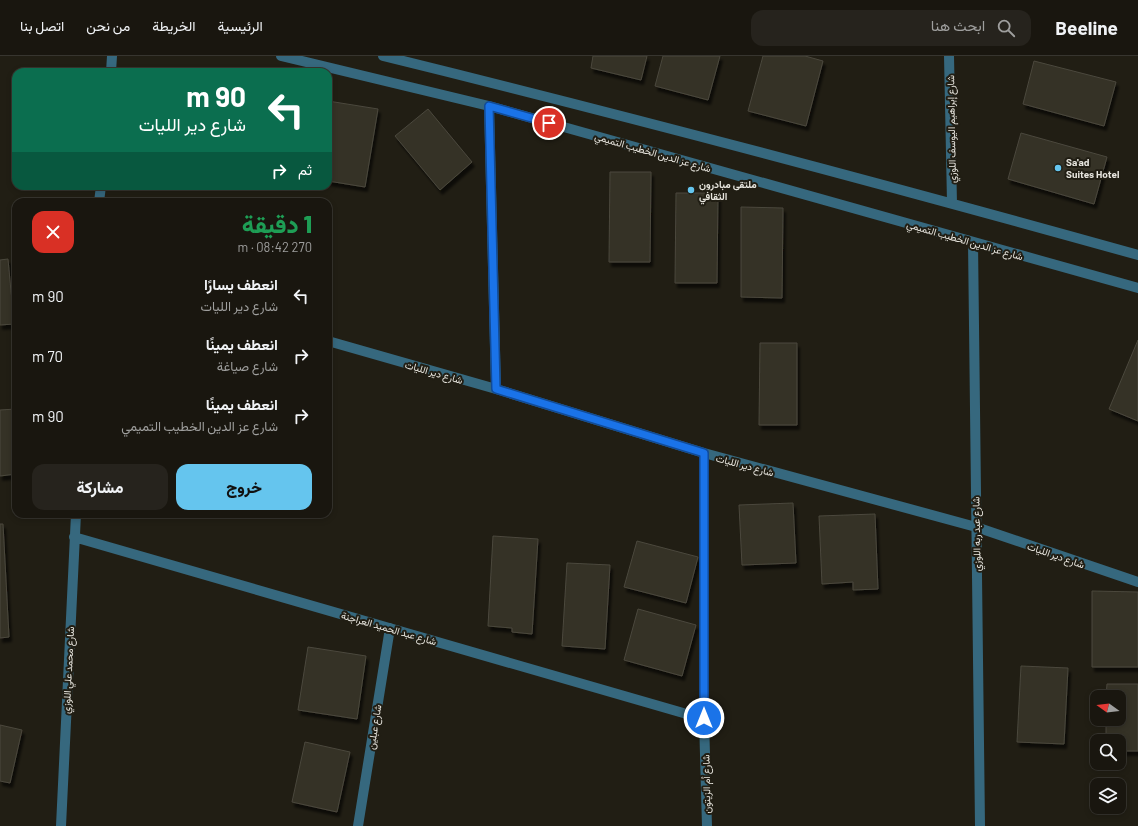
<!DOCTYPE html>
<html lang="ar">
<meta charset="utf-8">
<style>
:root{--surface:#19160f;--page:#26231d;--text:#f1f3f6;--muted:#9f9f9e;--line:#37352f;--accent:#65c5ee}
body{margin:0;font-family:Barlow,Vazirmatn,sans-serif;background:var(--page);color:var(--text);direction:rtl;height:100vh;display:flex;flex-direction:column;font-size:15px;white-space:nowrap}
*{box-sizing:border-box;margin:0}
p{font-size:13px;color:var(--muted)}
.icon{flex:none;width:22px;height:22px;fill:none;stroke:currentColor;stroke-width:2;stroke-linecap:round;stroke-linejoin:round}
.map{position:relative;flex:1;overflow:hidden;direction:ltr}
.details{position:absolute;left:12px;top:142px;width:320px;height:320px;display:flex;flex-direction:column;background:var(--surface);border-radius:12px;box-shadow:0 2px 6px #0003,0 0 0 1px var(--line);direction:rtl}
.details>*{flex:none}
.hud{position:absolute;left:12px;top:12px;width:320px;height:122px;border-radius:12px;box-shadow:0 2px 6px #0003,0 0 0 1px var(--line);direction:rtl;background:#0b6e4f;color:#fff;overflow:hidden}
.needle{width:26px;rotate:285deg}
.fabs{position:absolute;left:1090px;top:634px;display:grid;gap:8px}
.fabs a{display:grid;place-items:center;width:36px;height:36px;border-radius:8px;background:var(--surface);box-shadow:0 2px 6px #0003,0 0 0 1px var(--line);font-size:20px}
.pin{position:absolute;display:grid;place-items:center;width:34px;height:34px;color:#fff;margin:-17px;border:2px solid #fff;border-radius:50%;box-shadow:0 1px 4px #0007}
.me{position:absolute;width:44px;margin:-22px;rotate:0deg;stroke-linejoin:round;filter:drop-shadow(0 0 3px #0008)}
.turn{display:flex;align-items:center;gap:14px;height:84px;padding:0 20px;font-size:18px}
.turn .icon{width:52px;height:52px;stroke-width:2.5}
.turn b{display:block;font-size:28px;line-height:34px}
.then{display:flex;align-items:center;height:38px;padding:0 20px;background:#0003;gap:8px;font-size:15px}
.round{display:grid;place-items:center;flex:none;width:42px;height:42px;border-radius:12px;background:var(--page)}
.overview{display:flex;align-items:center;justify-content:space-between;height:68px;padding:0 20px}
h1{font-size:24px;font-weight:800;line-height:30px;color:#1e9e55}
.action{display:flex;gap:8px;margin-top:auto;padding:8px 20px}
.action a{flex:1;height:46px;border-radius:12px;background:var(--accent);color:#111;font-size:16px;font-weight:800;line-height:46px;text-align:center}
.action a+a{background:var(--page);color:var(--text)}
ul{padding:0;list-style:none}
li{display:flex;align-items:center;gap:12px;height:60px;padding:0 20px}
li div{flex:1}
li b{display:block;font-size:15px}
li em{font-style:normal}
header{display:flex;align-items:center;gap:24px;box-sizing:border-box;height:56px;padding:0 20px;background:var(--surface);border-bottom:1px solid var(--line)}
header strong{font-size:19px}
nav{display:flex;gap:22px;margin-inline-start:auto;font-size:14px}
.search{width:280px;height:36px;background:var(--page);display:flex;align-items:center;gap:10px;box-sizing:border-box;padding:0 14px;border-radius:12px;color:var(--muted);font-size:15px}
.map>svg:first-child{display:block}
</style>
<header>
<strong>Beeline</strong>
<div class="search"><svg class="icon" aria-label="search" viewBox="0 0 24 24"><circle cx="10" cy="10" r="6"/><path d="M15 15l6 6"/></svg>ابحث هنا</div>
<nav><a>الرئيسية</a><a>الخريطة</a><a>من نحن</a><a>اتصل بنا</a></nav>
</header>
<div class="map">
<svg width="1138" height="770" viewBox="0 0 1138 770">
<defs>
<filter id="shadow"><feDropShadow dx="2.5" dy="4.5" stdDeviation="1" flood-color="#0009"/></filter>
</defs>
<rect width="100%" height="100%" fill="#211e14"/>
<path fill="#343126" stroke="#4b483d" filter="url(#shadow)" d="M593,0H647L641,24L591,12Z
M663,0H720L708,44L655,30Z
M763,0H805L823,5L806,70L748,55Z
M1034,5L1116,26L1104,70L1023,48Z
M328,45L378,53L365,131L328,125Z
M428,53L472,106L440,134L395,80Z
M1021,77L1107,101L1094,148L1008,123Z
M610,116H651L650,206H609Z
M676,137H718L717,227H675Z
M741,151L783,152L782,242L741,241Z
M8,203L14,268L0,269V204Z
M1138,284V365L1109,353Z
M760,287H797V369H759Z
M16,353V418L0,420V354Z
M793,447L796,507L742,509L739,449Z
M875,458L878,533L853,534V526L822,528L819,460Z
M0,468H3L9,581L0,582Z
M493,480L538,483L532,578L512,576V572L488,570Z
M637,485L698,501L686,547L624,531Z
M567,507L610,509L605,593L562,590Z
M1092,535L1138,536V611H1092Z
M638,553L696,569L682,620L624,604Z
M308,591L366,600L357,663L298,654Z
M1021,610L1068,612L1064,688L1017,686Z
M1107,628H1138V695H1119V685H1106V663H1119V641H1106Z
M0,669L22,674L10,727L0,725Z
M305,686L350,696L337,756L292,746Z"/>
<g fill="none" stroke-linecap="round" stroke-linejoin="round">
<path stroke="#36687e" stroke-width="10" d="M281,0L489,50L1138,232
M383,0C636,62 887,129 1138,199
M949,0L952,147
M111,16L112,0
M489,50L496,333
M99,146L101,130
M973,186L980,770
M328,285L496,333L704,397L976,471L1138,526
M704,397V663L707,770
M74,481L704,663
M61,770L76,458
M358,770L390,572"/>
</g>
<g fill="none" stroke-linecap="round" stroke-linejoin="round">
<g stroke="#114b97" stroke-width="10">
<path id="route" d="M549,67L489,50L496,333L704,397V662"/>
</g>
<use href="#route" stroke="#1a73e8" stroke-width="7"/>
</g>
<g fill="#65c5ee" stroke="#211e14" stroke-width="1.5">
<circle cx="1058" cy="112" r="4"/>
<circle cx="691" cy="134" r="4"/>
</g>
<g text-anchor="middle" dominant-baseline="central" stroke-width="4" stroke-linejoin="round" paint-order="stroke">
<g font-size="10" fill="#e8e6df" stroke="#211e14">
<text transform="translate(951 73) rotate(-91)">شارع إبراهيم اليوسف اللوزي</text>
<text transform="translate(653 96) rotate(16)">شارع عز الدين الخطيب التميمي</text>
<text transform="translate(965 184) rotate(16)">شارع عز الدين الخطيب التميمي</text>
<text transform="translate(434 316) rotate(16)">شارع دير الليات</text>
<text transform="translate(745 409) rotate(15)">شارع دير الليات</text>
<text transform="translate(976 478) rotate(-91)">شارع عبد ربه اللوزي</text>
<text transform="translate(1056 499) rotate(19)">شارع دير الليات</text>
<text transform="translate(389 572) rotate(16)">شارع عبد الحميد العراجنة</text>
<text transform="translate(68 614) rotate(-87)">شارع محمد علي اللوزي</text>
<text transform="translate(374 671) rotate(-81)">شارع عبلين</text>
<text transform="translate(706 728) rotate(-91)">شارع أم الزيتون</text>
</g>
<g font-size="10" font-weight="bold" fill="#e8e6df" stroke="#211e14" text-anchor="start">
<text x="1066" y="106">Sa'ad<tspan x="1066" dy="12">Suites Hotel</tspan></text>
<text x="699" y="128">ملتقى مبادرون<tspan x="699" dy="12">الثقافي</tspan></text>
</g>
</g>
</svg>
<div class="fabs">
<a><svg class="needle" viewBox="-14 -14 28 28"><path d="M0-13l5 13h-10z" fill="#e53935"/><path d="M0 13l5-13h-10z" fill="#9f9f9e"/></svg></a>
<a><svg class="icon" aria-label="search" viewBox="0 0 24 24"><circle cx="10" cy="10" r="6"/><path d="M15 15l6 6"/></svg></a>
<a><svg class="icon" aria-label="layers" viewBox="0 0 24 24"><path d="M12 4l9 5-9 5-9-5zM3 14l9 5 9-5"/></svg></a>
</div>
<div class="pin" style="left:549px;top:67px;background:#d93025"><svg class="icon" aria-label="arrive" viewBox="0 0 24 24"><path d="M6 21V4h12l-3 4 3 4H6"/></svg></div>
<svg class="me" style="left:704px;top:662px" viewBox="-20 -20 40 40"><circle r="17" fill="#1a73e8" stroke="#fff" stroke-width="3"/><path d="M0-11L8 9 0 5-8 9z" fill="#fff"/></svg>
<div class="hud">
<div class="turn"><svg class="icon" aria-label="left" viewBox="0 0 24 24"><path d="M17 20v-9H6M10 6l-5 5 5 5"/></svg><div><b>90 m</b>شارع دير الليات</div></div>
<div class="then">ثم<svg class="icon" aria-label="right" viewBox="0 0 24 24"><path d="M7 20v-9h11M14 6l5 5-5 5"/></svg></div>
</div>
<section class="details">
<div class="overview"><div><h1>1 دقيقة</h1><p>270 m · 08:42</p></div><a class="round" style="background:#d93025;color:#fff"><svg class="icon" aria-label="close" viewBox="0 0 24 24"><path d="M6 6l12 12M18 6L6 18"/></svg></a></div>
<ul>
<li><svg class="icon" aria-label="left" viewBox="0 0 24 24"><path d="M17 20v-9H6M10 6l-5 5 5 5"/></svg><div><b>انعطف يسارًا</b><p>شارع دير الليات</p></div><em>90 m</em></li>
<li><svg class="icon" aria-label="right" viewBox="0 0 24 24"><path d="M7 20v-9h11M14 6l5 5-5 5"/></svg><div><b>انعطف يمينًا</b><p>شارع صياغة</p></div><em>70 m</em></li>
<li><svg class="icon" aria-label="right" viewBox="0 0 24 24"><path d="M7 20v-9h11M14 6l5 5-5 5"/></svg><div><b>انعطف يمينًا</b><p>شارع عز الدين الخطيب التميمي</p></div><em>90 m</em></li>
</ul>
<div class="action"><a>خروج</a><a>مشاركة</a></div>
</section>
</div>
